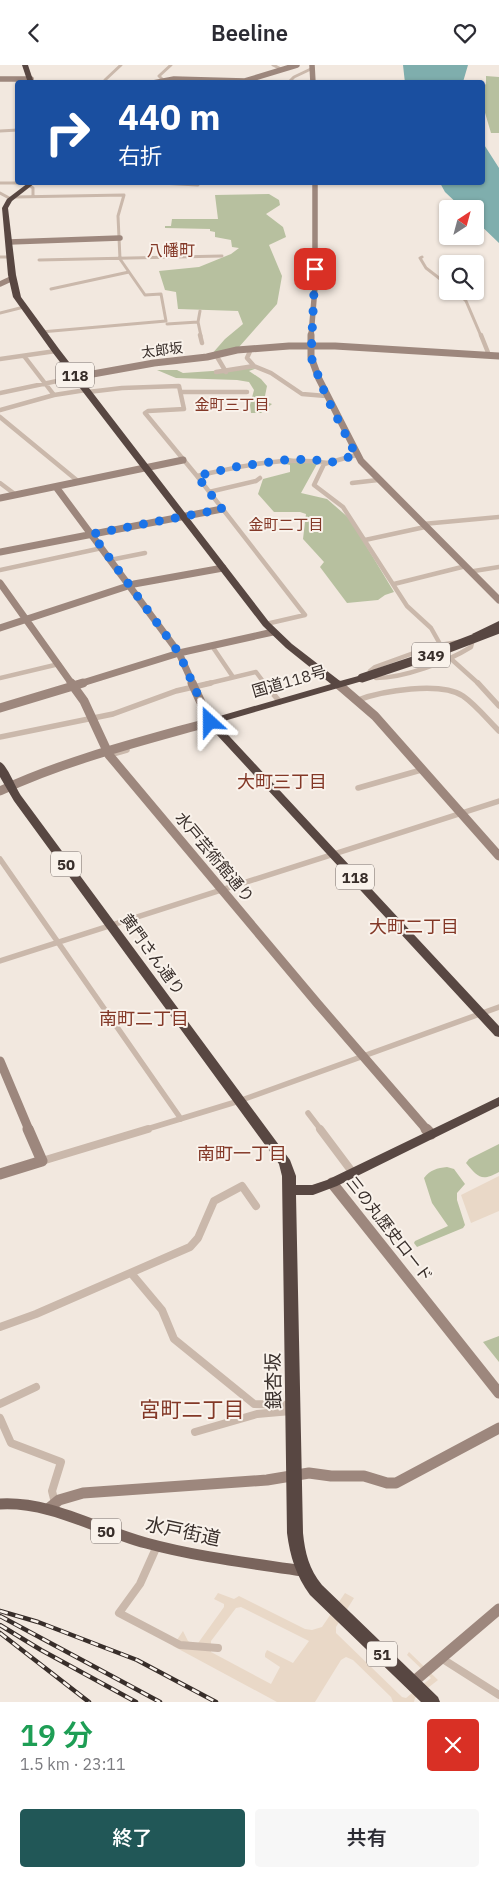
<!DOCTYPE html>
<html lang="ja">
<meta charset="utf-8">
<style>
:root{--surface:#fff;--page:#f7f7f7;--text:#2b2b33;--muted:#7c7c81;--accent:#215757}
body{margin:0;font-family:"IBM Plex Sans","Noto Sans JP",sans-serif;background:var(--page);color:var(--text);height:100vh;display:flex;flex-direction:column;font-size:19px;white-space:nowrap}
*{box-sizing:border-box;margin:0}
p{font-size:16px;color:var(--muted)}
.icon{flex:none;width:28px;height:28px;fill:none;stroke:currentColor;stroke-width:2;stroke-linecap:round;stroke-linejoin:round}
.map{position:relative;height:1637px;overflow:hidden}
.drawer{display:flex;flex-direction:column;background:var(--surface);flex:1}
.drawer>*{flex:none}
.top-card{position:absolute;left:15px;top:15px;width:470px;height:105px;border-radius:5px;box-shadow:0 1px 4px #0004;background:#1a4fa0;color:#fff;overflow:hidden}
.needle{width:32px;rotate:36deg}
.fabs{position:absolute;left:439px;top:135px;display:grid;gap:10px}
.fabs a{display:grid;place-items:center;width:45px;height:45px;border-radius:5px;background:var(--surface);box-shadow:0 1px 4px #0004;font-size:25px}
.pin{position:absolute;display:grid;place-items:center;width:42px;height:42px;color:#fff;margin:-21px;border-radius:10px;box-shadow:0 2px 8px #0006}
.me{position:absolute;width:55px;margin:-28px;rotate:336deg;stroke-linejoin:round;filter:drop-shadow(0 0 4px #0008)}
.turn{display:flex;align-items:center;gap:18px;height:105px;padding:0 20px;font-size:22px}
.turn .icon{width:65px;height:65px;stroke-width:2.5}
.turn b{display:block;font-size:35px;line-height:42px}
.round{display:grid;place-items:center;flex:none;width:52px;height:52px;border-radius:5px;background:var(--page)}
.headline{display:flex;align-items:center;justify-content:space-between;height:85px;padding:0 20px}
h1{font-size:30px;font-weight:600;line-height:38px;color:#1e9e55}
.action{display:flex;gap:10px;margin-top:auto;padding:10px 20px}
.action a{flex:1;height:58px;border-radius:5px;background:var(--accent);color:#fff;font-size:20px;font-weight:600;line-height:58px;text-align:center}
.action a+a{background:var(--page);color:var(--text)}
header{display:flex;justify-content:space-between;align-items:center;height:65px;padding:0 20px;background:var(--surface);font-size:22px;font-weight:600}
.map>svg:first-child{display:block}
</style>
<header><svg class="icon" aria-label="back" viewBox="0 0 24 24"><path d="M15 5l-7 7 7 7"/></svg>Beeline<svg class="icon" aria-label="heart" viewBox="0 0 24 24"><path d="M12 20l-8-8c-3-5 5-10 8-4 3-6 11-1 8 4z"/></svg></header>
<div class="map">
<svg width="499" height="1637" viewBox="0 0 499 1637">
<rect width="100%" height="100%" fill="#f2e8df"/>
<path fill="#b7c09f" d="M486,11L499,12V68H491L483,41V21L486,19Z
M269,129L279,135L280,140L266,149L283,162L286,172L269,180L282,211L277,239L239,282L211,290L225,274L243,259L238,246L178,244L176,227L165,225L159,206L199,202L231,189L239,183L232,182L231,175L215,172V167L210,166V164L165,163V161H171L172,154H218L215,130Z
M257,303L249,306L261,314L267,321L264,336L272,339L261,348H251L250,340L254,325L249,317L237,315L176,313L157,305H177L183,308Z
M289,393L317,399L301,428L327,434L350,454L394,527L385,530L378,535L347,538L320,502L324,497L303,474L306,449L300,447H274L258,429L263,414L290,407V400L272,396Z
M499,1079V1107C481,1117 478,1112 466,1098L469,1094Z
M447,1102L454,1104L465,1119L457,1128V1135L465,1160L463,1163L417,1182L414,1178L415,1176L448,1161L432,1138L424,1113C430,1105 437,1103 447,1102Z
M499,1271V1297L483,1277Z"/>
<path fill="#e9d8c7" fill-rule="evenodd" d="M499,1111V1146L471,1158L461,1130Z
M218,1528L234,1534L239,1531L305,1564L312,1565L322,1562L345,1528L354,1533L336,1562V1568L402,1632L406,1633L431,1613L407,1590L409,1587L438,1615L415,1633L414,1637H393L391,1632L353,1595L346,1592L341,1595L315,1637H277L173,1581L183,1566L188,1576L196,1581L224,1542V1539L214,1534ZM241,1542L309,1576L293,1598L267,1585L265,1589V1592L280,1602L271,1619L211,1587V1576L236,1543Z"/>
<path fill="#7faead" d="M403,0H468L463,17L405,18Z
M483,78L499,103V178L475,155V144H463L445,127L440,118H482Z"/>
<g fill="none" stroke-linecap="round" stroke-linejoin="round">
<path stroke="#cab8ab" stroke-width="3" d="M273,0L283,5
M105,15L121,0
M163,15L159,11L171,0
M288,18L294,12L313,3
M0,66L18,65
M0,118H32
M160,118L198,120
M30,121L33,123V131
M0,128L11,134
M14,132L124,130L118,151L120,194L145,230L161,229L166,256L41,267
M0,192H10
M422,192L420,193L426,203L448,220
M39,195L222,191
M51,224L129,207
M456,226L466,236L481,271
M200,246L198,257L201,271
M0,248L24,242
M167,259L198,257"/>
<path stroke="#cab8ab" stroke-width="4.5" d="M200,270L202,278
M481,270L489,290
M251,284L247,293L254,301L271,308L302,329L326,331
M216,290L226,307
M24,291L54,330
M0,294L56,286
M216,307L254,301
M88,327L122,323L179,321L184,344L148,346L145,348L197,411L305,550L266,559
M181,327H247
M0,328L76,312
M0,345L54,330L86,325
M0,352L79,417
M356,390L324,399L314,420L343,442L407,541L431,563L440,579
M197,411C241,401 283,391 328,398
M0,418L16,430
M352,418L378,415
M209,427L256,416L260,413
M423,459L499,452
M365,475L425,462
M110,495L145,488
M0,505L102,483
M474,506L499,502
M394,519L466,501
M465,576L433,581L375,602L370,606L376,613C404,613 447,597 471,582L472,578
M212,581L233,612
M450,593L479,619
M0,613L59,599
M206,619L256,607L265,619"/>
<path stroke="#cab8ab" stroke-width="5.5" d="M264,618L280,637
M478,618L499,641
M358,635C382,626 440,616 463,631C476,640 488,655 499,666
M0,672L113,649L176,626L211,618
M113,689L127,685
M358,723L421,705
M0,794L181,1054
M0,896L499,736
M308,1048L321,1065
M144,1065L239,1036L499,942"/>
<path stroke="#cab8ab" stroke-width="8" d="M320,1064L353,1108
M42,1096L148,1064
M131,1208L162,1245L174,1274L254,1339L291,1340
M0,1262L36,1249L190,1182L198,1173L214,1136L242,1121L256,1141
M0,1339L36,1322
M0,1353L11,1378L61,1397L52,1426L55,1438
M195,1367L257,1349L291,1346
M157,1481L140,1519L119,1548L180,1580L218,1583
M441,1593L499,1630"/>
<path stroke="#9d877d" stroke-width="5.5" d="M312,0L313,18
M0,14H31
M153,18L174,14L245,16L297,0
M9,177L120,173
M0,219L13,213
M311,271L315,222V118"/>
<path stroke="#9d877d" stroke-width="7" d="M311,270V292L319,314L361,396L499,535
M76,312L154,298L207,292L237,285L289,281H335L499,291
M56,422L179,588L193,619
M0,433L183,395
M0,487L222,444
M0,518L72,619
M0,563L134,519L223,503
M79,619L179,588L273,567"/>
<path stroke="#9d877d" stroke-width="9" d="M71,618L84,636L109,690L317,938L427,1065
M339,620L375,651L499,791
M0,643L83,618
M0,726C66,695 139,677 210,657L192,618
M0,996L29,1065"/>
<path stroke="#9d877d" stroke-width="11" d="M426,1064L431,1069
M0,1109L42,1096L28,1064
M332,1118L499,1328
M48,1444L59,1435L83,1428L267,1415L309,1408L331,1411H364L387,1418H396L499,1363
M412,1618L499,1544"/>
<path stroke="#79645c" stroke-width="11" d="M0,1439C51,1436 97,1465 146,1478C197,1492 250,1498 303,1506"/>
<path fill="#584742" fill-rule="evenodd" d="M22,0H28L34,18H28Z
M28,118H35L12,136L8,143L16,210L21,232L59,284L269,557L292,579L340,616L362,610L367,613L366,615L217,658L499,961V972L495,971L205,657L206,655L331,619L286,583L263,561L53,288L13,232L8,210L2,143L7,134Z
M499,556V563L477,572L472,569Z
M0,697C7,699 16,724 22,732L290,1095L296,1111V1120H312L327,1115L499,1032V1041L337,1121L313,1130H296L303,1468C305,1488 309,1504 322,1520L438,1632L440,1637H421L310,1530C296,1511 290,1491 287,1468L282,1111L279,1099L14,736L0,712Z"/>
<g stroke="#382e2a" stroke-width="4.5">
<path id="rail" d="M0,1546L38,1557L137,1595L216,1637
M0,1551L160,1637
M0,1560L41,1585L136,1637
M0,1568L89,1637"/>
</g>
<use href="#rail" stroke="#f9f2eb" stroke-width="2.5" stroke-dasharray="8" stroke-linecap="butt"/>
<path stroke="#584742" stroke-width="9" d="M362,613L428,591L499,564"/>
</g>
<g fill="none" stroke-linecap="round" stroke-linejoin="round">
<path stroke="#1a73e8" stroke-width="9" stroke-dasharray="0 16.2" d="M210,657L179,588L92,469L222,444L197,411L235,402L284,395L312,394L329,398L356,390L326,331L311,292L315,204"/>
</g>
<g text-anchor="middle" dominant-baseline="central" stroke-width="4" stroke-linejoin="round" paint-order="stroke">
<g font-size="14" fill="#382e2a" stroke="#f9f2eb">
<text transform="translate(162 285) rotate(-7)">太郎坂</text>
</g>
<g fill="#f9f2eb" stroke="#726964" stroke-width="1">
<rect x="56" y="297.5" width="38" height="25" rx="4"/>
<rect x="412" y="577.5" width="38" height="25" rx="4"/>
<rect x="51" y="786.5" width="30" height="25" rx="4"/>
<rect x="336" y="799.5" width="38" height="25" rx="4"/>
<rect x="91" y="1453.5" width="30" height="25" rx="4"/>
<rect x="367" y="1576.5" width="30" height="25" rx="4"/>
</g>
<g font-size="15" font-weight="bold" fill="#382e2a">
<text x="75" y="310">118</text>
<text x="431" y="590">349</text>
<text x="66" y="799">50</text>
<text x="355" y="812">118</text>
<text x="106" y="1466">50</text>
<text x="382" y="1589">51</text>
</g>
<g font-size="15" fill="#833827" stroke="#f9f2eb">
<text x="232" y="339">金町三丁目</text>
<text x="286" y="459">金町二丁目</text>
</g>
<g font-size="16" fill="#833827" stroke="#f9f2eb">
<text x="171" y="185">八幡町</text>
</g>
<g font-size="16" fill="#382e2a" stroke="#f9f2eb">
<text transform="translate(289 616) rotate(-16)">国道118号</text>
<text transform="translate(215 792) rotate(50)">水戸芸術館通り</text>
<text transform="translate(153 889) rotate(54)">黄門さん通り</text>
<text transform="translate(390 1164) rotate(52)">三の丸歴史ロード</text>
</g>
<g font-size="18" fill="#833827" stroke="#f9f2eb">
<text x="282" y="716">大町三丁目</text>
<text x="414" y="861">大町二丁目</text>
<text x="144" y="953">南町二丁目</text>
<text x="242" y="1088">南町一丁目</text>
</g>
<g font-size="19" fill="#382e2a" stroke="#f9f2eb">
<text transform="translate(273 1316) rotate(-91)">銀杏坂</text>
<text transform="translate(183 1466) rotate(12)">水戸街道</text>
</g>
<g font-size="21" fill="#833827" stroke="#f9f2eb">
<text x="192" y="1344">宮町二丁目</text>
</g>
</g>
</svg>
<div class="fabs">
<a><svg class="needle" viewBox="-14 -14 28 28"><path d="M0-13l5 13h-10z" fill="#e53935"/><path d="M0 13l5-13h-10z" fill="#7c7c81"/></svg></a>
<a><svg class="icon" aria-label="search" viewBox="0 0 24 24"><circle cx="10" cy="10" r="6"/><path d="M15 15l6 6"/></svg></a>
</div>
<div class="pin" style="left:315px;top:204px;background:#d93025"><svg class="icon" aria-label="arrive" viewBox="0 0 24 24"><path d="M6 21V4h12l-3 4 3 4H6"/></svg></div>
<svg class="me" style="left:210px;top:657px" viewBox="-20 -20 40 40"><path d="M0-17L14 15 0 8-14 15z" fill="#1a73e8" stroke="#fff" stroke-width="4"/></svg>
<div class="top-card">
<div class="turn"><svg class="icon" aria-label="right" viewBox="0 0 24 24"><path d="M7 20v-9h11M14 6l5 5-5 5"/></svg><div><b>440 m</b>右折</div></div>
</div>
</div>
<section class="drawer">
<div class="headline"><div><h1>19 分</h1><p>1.5 km · 23:11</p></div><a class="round" style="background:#d93025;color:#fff"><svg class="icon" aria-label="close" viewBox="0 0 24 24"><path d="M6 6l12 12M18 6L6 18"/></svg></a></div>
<div class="action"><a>終了</a><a>共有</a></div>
</section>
